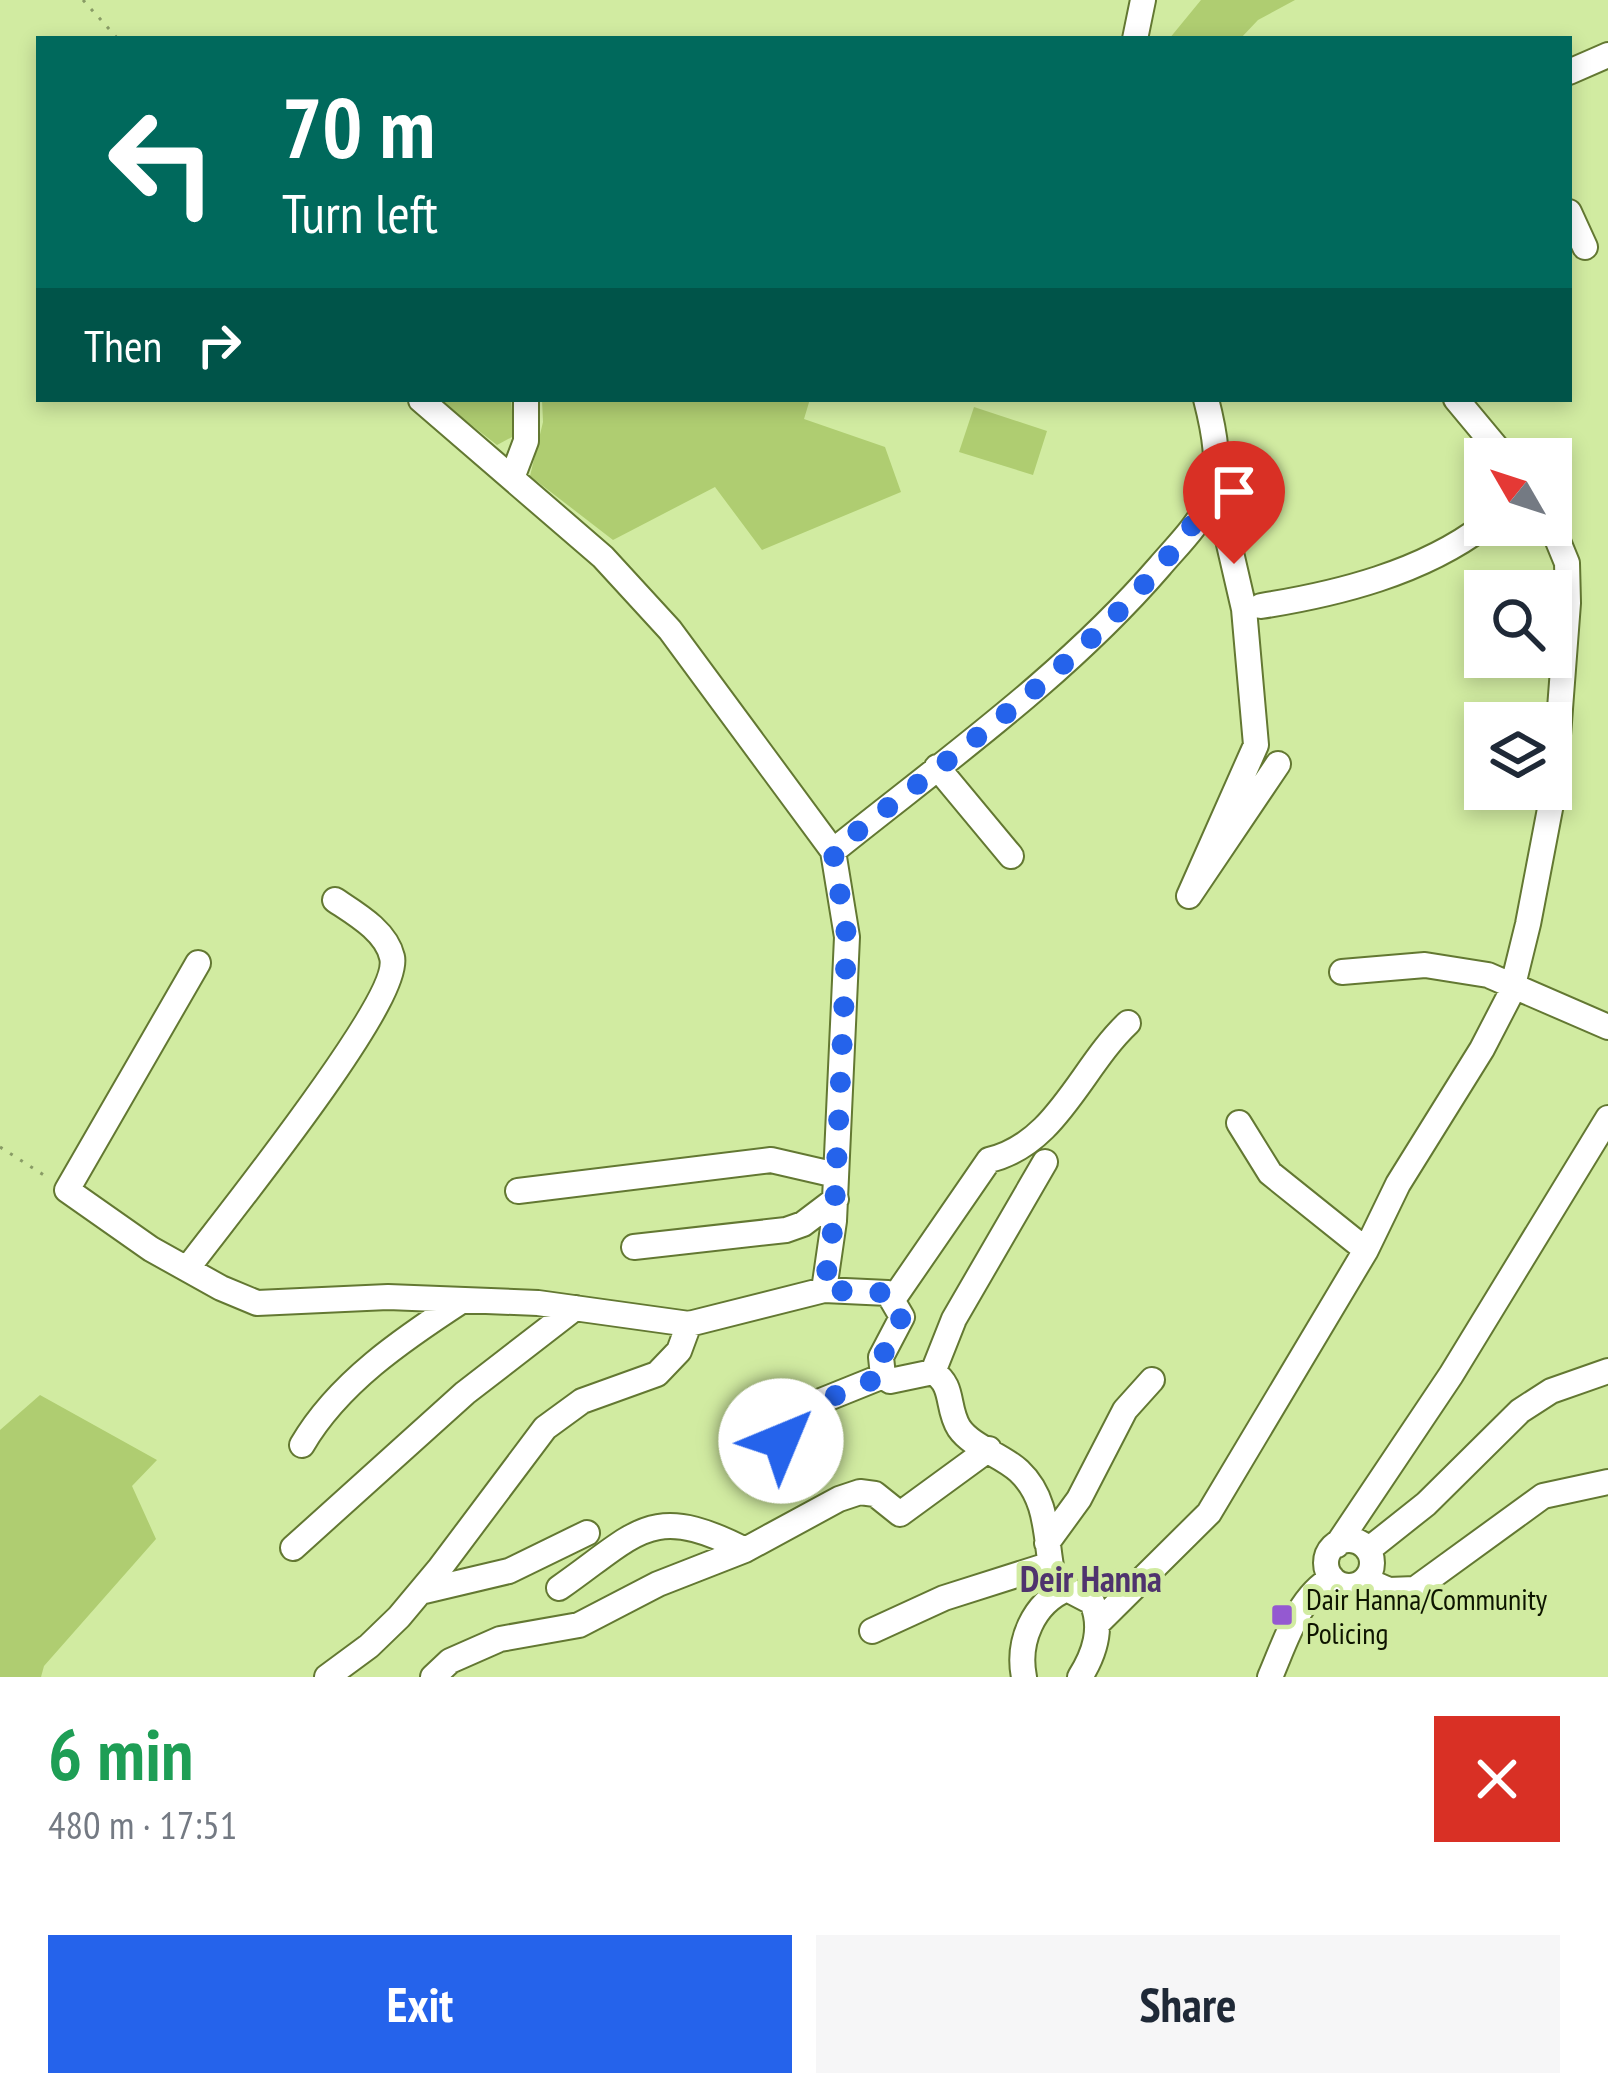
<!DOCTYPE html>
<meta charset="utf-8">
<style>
:root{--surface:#fff;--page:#f6f6f7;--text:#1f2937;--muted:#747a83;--accent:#2563eb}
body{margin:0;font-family:"PT Sans Narrow",sans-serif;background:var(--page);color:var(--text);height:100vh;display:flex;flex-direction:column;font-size:45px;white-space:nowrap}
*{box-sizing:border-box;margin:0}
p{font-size:39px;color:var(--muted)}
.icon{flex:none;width:66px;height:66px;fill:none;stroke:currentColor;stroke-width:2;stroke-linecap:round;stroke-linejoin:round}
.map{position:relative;height:1677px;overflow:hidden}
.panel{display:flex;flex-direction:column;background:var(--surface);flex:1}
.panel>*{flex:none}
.top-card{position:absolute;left:36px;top:36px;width:1536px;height:366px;border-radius:0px;box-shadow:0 6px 18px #0003;background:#00695c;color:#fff;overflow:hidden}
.needle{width:78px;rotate:309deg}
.fabs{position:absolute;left:1464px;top:438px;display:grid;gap:24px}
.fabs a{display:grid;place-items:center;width:108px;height:108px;border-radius:0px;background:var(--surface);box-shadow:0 6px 18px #0003;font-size:60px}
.pin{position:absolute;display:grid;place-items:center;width:102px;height:102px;color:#fff;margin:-123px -51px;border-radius:50% 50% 50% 0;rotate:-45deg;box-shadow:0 0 12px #0007}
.pin .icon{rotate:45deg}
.me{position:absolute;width:132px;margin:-66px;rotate:45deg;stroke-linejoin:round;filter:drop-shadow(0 0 9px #0008)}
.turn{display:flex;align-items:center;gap:42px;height:252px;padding:0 48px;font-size:54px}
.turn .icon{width:156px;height:156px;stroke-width:2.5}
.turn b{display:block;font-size:84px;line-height:102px}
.then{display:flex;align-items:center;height:114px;padding:0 48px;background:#0003;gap:24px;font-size:45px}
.round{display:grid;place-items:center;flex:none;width:126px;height:126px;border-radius:0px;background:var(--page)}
.summary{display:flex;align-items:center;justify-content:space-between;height:204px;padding:0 48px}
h1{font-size:72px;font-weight:600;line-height:90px;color:#1e9e55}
.cta{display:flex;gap:24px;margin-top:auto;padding:24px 48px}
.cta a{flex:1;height:138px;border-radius:0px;background:var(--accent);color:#fff;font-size:48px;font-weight:600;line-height:138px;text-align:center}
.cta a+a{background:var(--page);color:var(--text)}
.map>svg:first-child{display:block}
</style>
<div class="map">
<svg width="1608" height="1677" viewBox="0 0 1608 1677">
<rect width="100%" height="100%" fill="#d1eba1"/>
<path fill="#afcd71" d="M1201,0H1295L1258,20L1240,39H1169Z
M438,399H511L514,436L497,445Z
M542,399H810L804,419L885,447L901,492L762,550L715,487L613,540L530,476L543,422Z
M974,407L1047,431L1033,475L959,452Z
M40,1395L157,1460L132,1486L156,1539L44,1666L41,1677H0V1430Z"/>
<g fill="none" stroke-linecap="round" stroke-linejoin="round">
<g stroke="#637832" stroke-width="28">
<path id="minor" d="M1135,39L1143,0
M1569,72L1608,55
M1569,212L1585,247
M1456,399L1506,459
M421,400L603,557L670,630L833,851L847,937L834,1221L824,1290
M512,478L526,441V399
M1210,499L1223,518L1244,609L1256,745L1189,896L1278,764
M1261,606C1337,594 1422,573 1485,525
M937,767L1011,856
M833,851C945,761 1066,675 1160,566C1177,546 1200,524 1210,499C1222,469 1214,430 1206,399
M198,963L67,1190L151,1249L221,1288L257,1303L388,1297L538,1303L689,1324L824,1290L888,1293L902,1317L881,1357L883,1376L890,1381L933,1372C955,1386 946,1407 959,1428C972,1447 1002,1455 1019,1471C1054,1504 1043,1551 1057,1593
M1342,972L1425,965L1488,975L1608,1027
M1239,1123L1270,1173L1366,1250
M518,1191L771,1160L836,1175
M634,1247L786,1230L803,1224L836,1199
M187,1269C221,1223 403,1000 392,957C386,931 356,914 335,900
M894,1298L989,1160C1057,1144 1081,1067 1128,1023
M933,1372L954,1319L1045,1162
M781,1441L788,1420L811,1405L883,1376
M302,1445C338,1383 403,1339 463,1300
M1326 1563a23 23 0 1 1 46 0a23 23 0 1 1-46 0Z
M1047,1543L1079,1499L1125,1410L1152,1380
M1337,1545L1451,1375L1608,1118
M293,1548L465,1393L575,1308
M1368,1550L1426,1504L1520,1411L1551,1391L1608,1371
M1366,1580L1389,1590L1415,1589L1543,1496L1608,1482
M559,1588C637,1534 650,1501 745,1550
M420,1592L509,1571L587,1533
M1099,1622L1209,1513L1366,1250L1398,1184L1482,1049L1511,993L1528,924L1554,788L1568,603L1567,563L1551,524
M872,1631L944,1598L1048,1565
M327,1677L369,1646L399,1617L440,1568L545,1428L582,1401L657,1374L679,1351L689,1324
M433,1677L450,1661L500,1639L579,1625L658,1584L745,1550L839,1499L860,1492L875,1494L900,1514L989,1449
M1024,1677C1017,1642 1033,1603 1067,1589L1092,1602C1103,1628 1095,1653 1080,1677
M1270,1677C1285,1643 1298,1597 1332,1578"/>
</g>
<path stroke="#889b65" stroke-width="3" stroke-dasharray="3 9" stroke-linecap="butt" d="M83,0L118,39
M0,1147L50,1179"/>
<use href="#minor" stroke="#fff" stroke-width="24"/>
</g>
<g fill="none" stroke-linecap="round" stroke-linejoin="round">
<path stroke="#2563eb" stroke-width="21" stroke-dasharray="0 37.8" d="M781,1441L788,1420L812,1405L883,1376C871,1342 924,1328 888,1293L824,1290L834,1221L847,938L833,851C960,748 1121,638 1210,499L1223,518L1234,564"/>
</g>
<rect fill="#9459d1" stroke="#d1eba1" stroke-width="4.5" x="1270" y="1603" width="24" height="24" rx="6"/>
<g text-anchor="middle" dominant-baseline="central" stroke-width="10" stroke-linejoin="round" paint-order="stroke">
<g font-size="30" fill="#0e1500" stroke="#d1eba1" text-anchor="start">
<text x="1306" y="1598">Dair Hanna/Community<tspan x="1306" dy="34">Policing</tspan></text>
</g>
<g font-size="36" font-weight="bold" fill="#4f336e" stroke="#d1eba1">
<text x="1091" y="1578">Deir Hanna</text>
</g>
</g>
</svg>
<div class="fabs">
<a><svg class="needle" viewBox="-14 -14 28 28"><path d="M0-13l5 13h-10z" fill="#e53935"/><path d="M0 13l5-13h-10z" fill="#747a83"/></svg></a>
<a><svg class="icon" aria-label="search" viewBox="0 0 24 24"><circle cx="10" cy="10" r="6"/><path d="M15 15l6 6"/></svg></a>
<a><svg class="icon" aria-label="layers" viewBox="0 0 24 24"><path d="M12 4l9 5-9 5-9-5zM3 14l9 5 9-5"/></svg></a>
</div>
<div class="pin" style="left:1234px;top:564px;background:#d93025"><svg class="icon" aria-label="arrive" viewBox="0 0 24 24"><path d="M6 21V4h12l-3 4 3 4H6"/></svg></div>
<svg class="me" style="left:781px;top:1441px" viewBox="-20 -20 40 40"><circle r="19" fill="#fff"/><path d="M0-13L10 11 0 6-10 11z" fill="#2563eb"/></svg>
<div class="top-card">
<div class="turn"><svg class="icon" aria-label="left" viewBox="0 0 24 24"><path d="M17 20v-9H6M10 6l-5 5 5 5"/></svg><div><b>70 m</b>Turn left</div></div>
<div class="then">Then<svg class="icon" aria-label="right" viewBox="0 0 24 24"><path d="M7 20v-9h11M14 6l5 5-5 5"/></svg></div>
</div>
</div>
<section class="panel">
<div class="summary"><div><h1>6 min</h1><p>480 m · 17:51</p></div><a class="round" style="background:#d93025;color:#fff"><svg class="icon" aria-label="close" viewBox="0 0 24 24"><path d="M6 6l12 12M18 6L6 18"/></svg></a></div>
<div class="cta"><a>Exit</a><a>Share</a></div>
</section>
